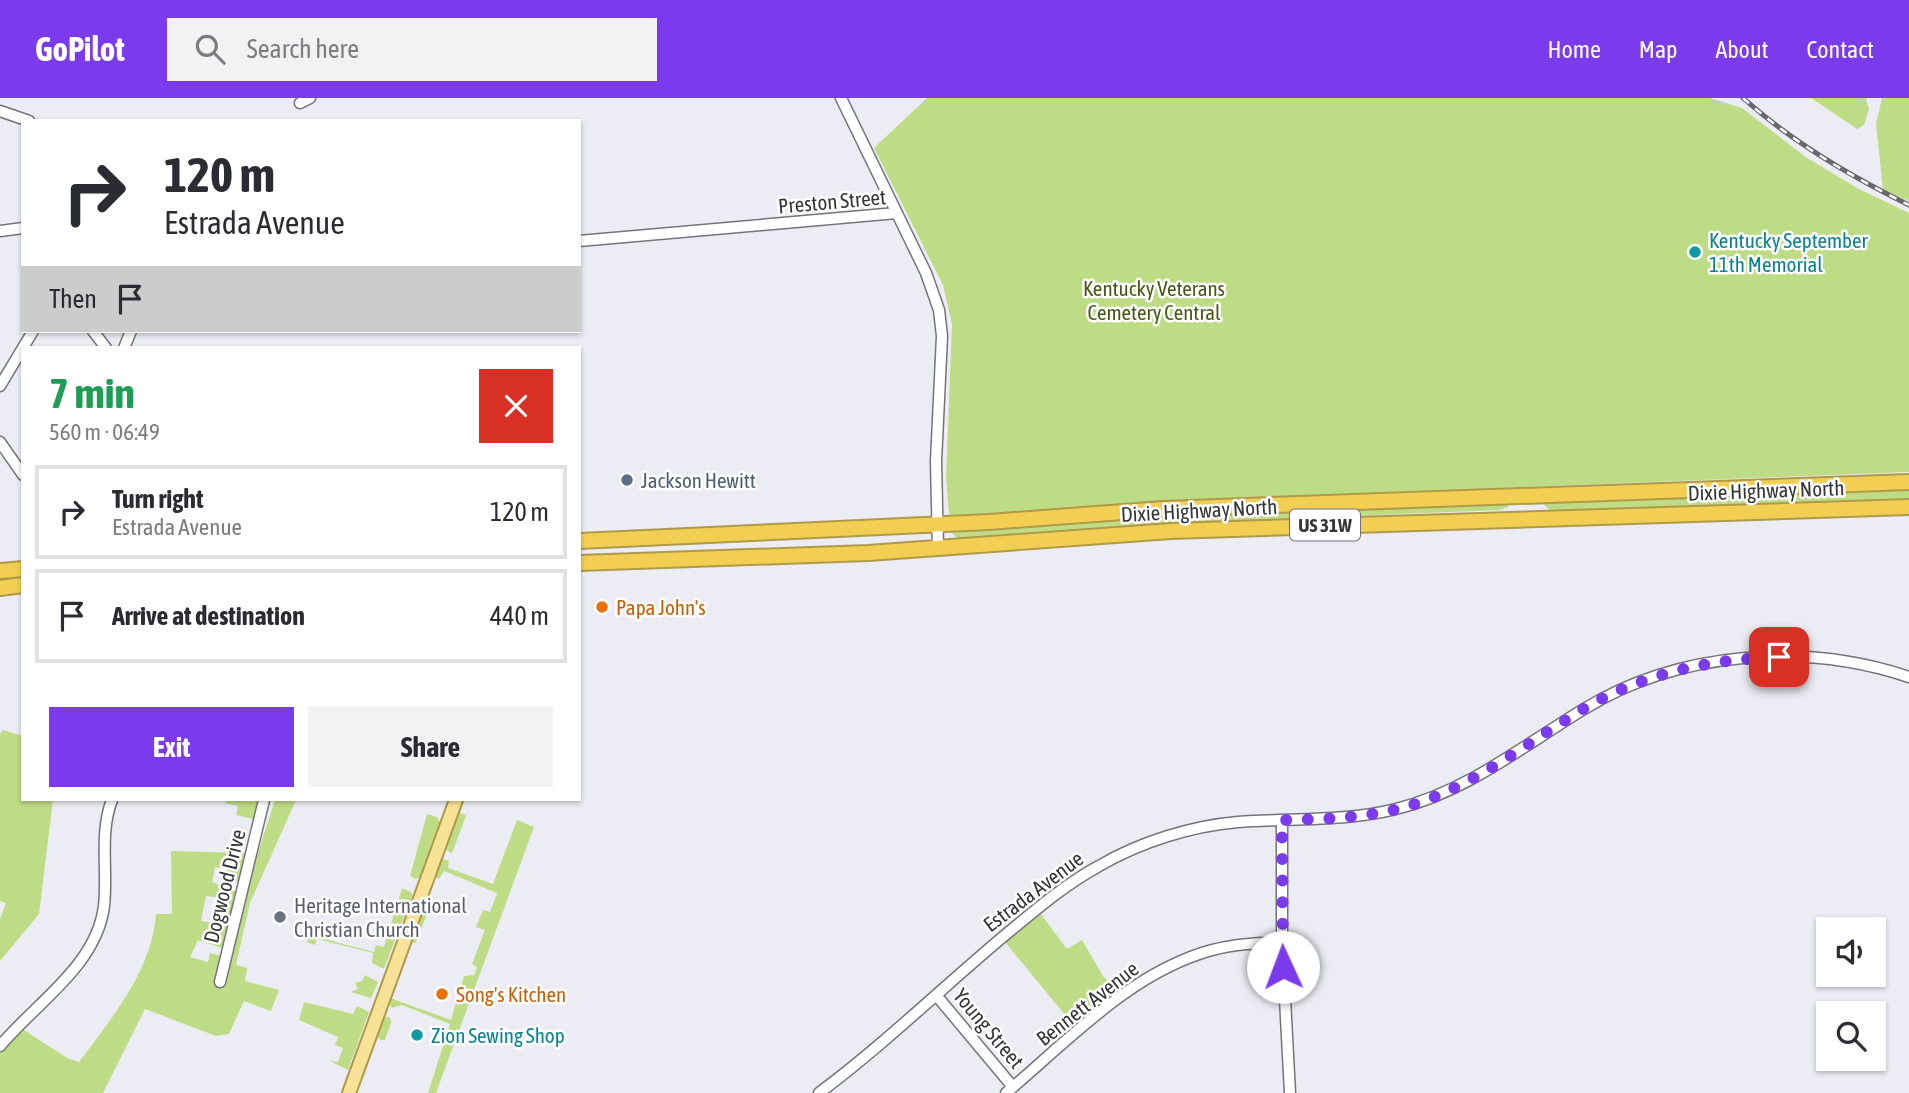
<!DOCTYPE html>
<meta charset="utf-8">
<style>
:root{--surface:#fff;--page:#f2f2f3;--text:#2b2b33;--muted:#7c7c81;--line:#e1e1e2;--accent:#7c3aed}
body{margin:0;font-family:"Asap Condensed",sans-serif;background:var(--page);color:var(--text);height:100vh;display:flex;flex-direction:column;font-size:26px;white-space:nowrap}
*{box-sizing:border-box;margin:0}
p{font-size:23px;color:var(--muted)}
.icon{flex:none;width:38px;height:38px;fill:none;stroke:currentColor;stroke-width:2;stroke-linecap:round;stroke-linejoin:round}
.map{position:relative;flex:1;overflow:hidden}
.side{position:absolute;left:21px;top:248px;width:560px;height:455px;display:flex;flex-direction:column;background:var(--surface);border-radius:0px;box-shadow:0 2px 5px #0004}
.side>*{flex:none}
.top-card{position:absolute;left:21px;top:21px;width:560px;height:214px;border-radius:0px;box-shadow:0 2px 5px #0004;background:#fff;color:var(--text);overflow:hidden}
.fabs{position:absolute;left:1816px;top:819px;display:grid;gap:14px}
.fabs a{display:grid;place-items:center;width:70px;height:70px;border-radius:0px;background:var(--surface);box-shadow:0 2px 5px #0004;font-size:35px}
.pin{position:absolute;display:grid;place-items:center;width:60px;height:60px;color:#fff;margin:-30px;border-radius:14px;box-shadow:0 4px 10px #0006}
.me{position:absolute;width:77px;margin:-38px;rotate:358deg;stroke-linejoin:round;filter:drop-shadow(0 0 5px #0008)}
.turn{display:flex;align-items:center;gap:24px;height:147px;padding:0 28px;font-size:32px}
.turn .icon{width:91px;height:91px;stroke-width:2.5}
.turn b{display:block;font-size:49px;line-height:60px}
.then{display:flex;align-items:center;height:66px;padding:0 28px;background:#0003;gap:14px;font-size:26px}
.round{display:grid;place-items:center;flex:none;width:74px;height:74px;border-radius:0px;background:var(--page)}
.overview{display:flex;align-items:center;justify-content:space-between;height:119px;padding:0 28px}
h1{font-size:42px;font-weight:700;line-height:52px;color:#1e9e55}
.button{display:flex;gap:14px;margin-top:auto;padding:14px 28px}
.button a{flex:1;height:80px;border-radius:0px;background:var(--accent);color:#fff;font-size:28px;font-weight:700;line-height:80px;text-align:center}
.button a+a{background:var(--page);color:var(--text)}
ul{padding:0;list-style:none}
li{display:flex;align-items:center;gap:21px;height:94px;margin:0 14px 10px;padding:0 14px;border:4px solid var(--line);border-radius:0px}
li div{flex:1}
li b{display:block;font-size:26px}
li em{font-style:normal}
header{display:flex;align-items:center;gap:42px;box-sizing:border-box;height:98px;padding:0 35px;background:var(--accent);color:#fff}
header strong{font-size:33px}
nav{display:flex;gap:38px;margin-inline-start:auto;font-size:24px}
.search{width:490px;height:63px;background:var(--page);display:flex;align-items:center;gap:18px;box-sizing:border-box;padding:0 24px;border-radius:0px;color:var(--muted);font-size:26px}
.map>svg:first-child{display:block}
</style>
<header>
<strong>GoPilot</strong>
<div class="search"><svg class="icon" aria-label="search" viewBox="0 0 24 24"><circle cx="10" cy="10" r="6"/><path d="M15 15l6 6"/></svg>Search here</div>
<nav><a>Home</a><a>Map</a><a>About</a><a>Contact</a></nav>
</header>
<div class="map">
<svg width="1909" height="995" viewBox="0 0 1909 995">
<rect width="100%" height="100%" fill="#ecedf4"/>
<path fill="#bedc85" d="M927,0H1710L1742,10L1807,60L1859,91L1909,115V374L1193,402L956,418L949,416L946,380L952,226L943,187L874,50Z
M1811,0H1866L1869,11L1864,27L1857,31Z
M1882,0H1909V103L1883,92L1876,26Z
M1909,390V402L1887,403L1552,414L1541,404Z
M1508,404V409L1500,412L1326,419L960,443L952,435L1110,419Z
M3,632L23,638V702H53L39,816L0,863V821L6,805L0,803V636Z
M226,702H260L257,722L236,717L238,708L225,705Z
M275,702H296L250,805L236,867L247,870L245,883L279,892L271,913L244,903L229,936L216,938L145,911L103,995H0V955L21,930L67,960L79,964C112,920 152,872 156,816H172L171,753L248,755L241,784L225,782L227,771L215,769L212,784L238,794L233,820L217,818L220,800L206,798L201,823L230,828L225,851L198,842L190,859L208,864L210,855L222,858L216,887L223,889L249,782Z
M460,714L466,718L452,755L449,754L445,750Z
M427,716L437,719L440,724L420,779L415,781L410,778Z
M517,722L534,729L436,995H428L450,926L402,907L392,910L388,905L390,900L451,922L464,878L474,877L477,869L472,866L485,832L476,829L483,812L490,814L497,795L444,773L439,781L434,778L443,761L449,763L448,770L493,786Z
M402,790L411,794L412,798L384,871L372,865L373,855L317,841L315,847L307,844L309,837L374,854L376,847L384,849Z
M425,811L427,816L415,846L411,842Z
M1040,815L1067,851L1082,842L1103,878L1118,893L1075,929L1005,844Z
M365,877L378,884L371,900L351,894L358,891L355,885L362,883Z
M304,904L353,916L357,908L369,914L348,972L330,963L338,964L343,950L335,947L338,939L299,922Z
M390,919L391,925L385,942H380L376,936L382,920Z"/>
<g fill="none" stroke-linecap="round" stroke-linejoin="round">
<g stroke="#74757b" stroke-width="13">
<path id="minor" d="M841,0L926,175L939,212L942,238L936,363L938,451
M300,5L310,0
M0,13L29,23
M0,133L23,130
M579,143L897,115
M93,233L106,250
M124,250L131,233
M0,288L33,233
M0,344L23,377
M1282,722V844L1290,995
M220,884L264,702
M936,897L1013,989
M0,948C36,905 97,867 104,808C108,773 99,735 112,702
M819,995C886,945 946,886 1010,833C1039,809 1066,786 1099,768C1140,744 1191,728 1238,724C1291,720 1344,724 1396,711C1466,694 1523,648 1584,611C1679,553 1804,544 1909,579
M1006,995C1069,942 1131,874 1212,852C1235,846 1258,845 1282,844"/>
</g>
<g stroke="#b09949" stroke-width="16">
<path id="major" d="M349,995L456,702"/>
</g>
<g stroke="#b09949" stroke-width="18">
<path id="highway" d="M579,443L989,424L1163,411L1909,384
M579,465L868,455L1171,433L1909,409
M0,473L23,471
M0,490L23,487"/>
</g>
<use href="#minor" stroke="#fff" stroke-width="10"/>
<use href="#major" stroke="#f7e297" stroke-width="12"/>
<use href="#highway" stroke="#f2cf52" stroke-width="14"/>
<g stroke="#67686c" stroke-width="5">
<path id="rail" d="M1743,0C1792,44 1850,78 1909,107"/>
</g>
<use href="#rail" stroke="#fff" stroke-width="2.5" stroke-dasharray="8" stroke-linecap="butt"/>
</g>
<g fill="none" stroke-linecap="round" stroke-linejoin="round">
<path stroke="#7c3aed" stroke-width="12" stroke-dasharray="0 21.6" d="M1283,869L1282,722C1330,721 1378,720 1424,703C1483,681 1532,642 1585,610C1644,575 1712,561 1779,559"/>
</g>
<g fill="#0f9aa8" stroke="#fff" stroke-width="2.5">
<circle cx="1695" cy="154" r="7"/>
<circle cx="417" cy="937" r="7"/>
</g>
<circle fill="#5c6f8a" stroke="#fff" stroke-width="2.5" cx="627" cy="382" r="7"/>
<g fill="#e8710a" stroke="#fff" stroke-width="2.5">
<circle cx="602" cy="509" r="7"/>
<circle cx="442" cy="896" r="7"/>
</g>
<circle fill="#6b7280" stroke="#fff" stroke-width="2.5" cx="280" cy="819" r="7"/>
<g text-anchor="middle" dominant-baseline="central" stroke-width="5" stroke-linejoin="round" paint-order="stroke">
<rect fill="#fff" stroke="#727274" stroke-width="2" x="1290" y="411.5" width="70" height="31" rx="5"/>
<g font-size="19" font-weight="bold" fill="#353638">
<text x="1325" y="427">US 31W</text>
</g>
<g font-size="21" fill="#353638" stroke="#fff">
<text transform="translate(832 103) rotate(-5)">Preston Street</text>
<text transform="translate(1766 392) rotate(-2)">Dixie Highway North</text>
<text transform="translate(1199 412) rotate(-3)">Dixie Highway North</text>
<text transform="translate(224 788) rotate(-76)">Dogwood Drive</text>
<text transform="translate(1033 793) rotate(-37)">Estrada Avenue</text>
<text transform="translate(1087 905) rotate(-38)">Bennett Avenue</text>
<text transform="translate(989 930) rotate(50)">Young Street</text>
</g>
<g font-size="21" fill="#0d838f" stroke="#fff" text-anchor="start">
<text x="1709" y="142">Kentucky September<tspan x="1709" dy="24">11th Memorial</tspan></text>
<text x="431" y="937">Zion Sewing Shop</text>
</g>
<g font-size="21" fill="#465a15" stroke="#fff">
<text x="1154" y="190">Kentucky Veterans<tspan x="1154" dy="24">Cemetery Central</tspan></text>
</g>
<g font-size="21" fill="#4e5e75" stroke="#fff" text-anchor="start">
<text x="641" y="382">Jackson Hewitt</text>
</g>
<g font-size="21" fill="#c56008" stroke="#fff" text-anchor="start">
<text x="616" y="509">Papa John's</text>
<text x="456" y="896">Song's Kitchen</text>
</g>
<g font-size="21" fill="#5b616d" stroke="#fff" text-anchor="start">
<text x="294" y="807">Heritage International<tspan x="294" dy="24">Christian Church</tspan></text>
</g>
</g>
</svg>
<div class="fabs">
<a><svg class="icon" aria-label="sound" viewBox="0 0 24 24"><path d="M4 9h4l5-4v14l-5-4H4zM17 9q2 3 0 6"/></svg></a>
<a><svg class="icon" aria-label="search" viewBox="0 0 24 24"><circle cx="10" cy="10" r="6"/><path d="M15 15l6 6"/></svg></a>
</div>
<div class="pin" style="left:1779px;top:559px;background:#d93025"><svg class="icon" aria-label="arrive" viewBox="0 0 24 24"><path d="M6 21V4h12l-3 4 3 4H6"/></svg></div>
<svg class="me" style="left:1283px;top:869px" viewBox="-20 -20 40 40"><circle r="19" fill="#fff"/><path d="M0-13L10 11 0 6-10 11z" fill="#7c3aed"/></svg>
<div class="top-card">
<div class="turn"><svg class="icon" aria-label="right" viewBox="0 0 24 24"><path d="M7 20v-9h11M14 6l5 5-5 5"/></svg><div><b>120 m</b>Estrada Avenue</div></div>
<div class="then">Then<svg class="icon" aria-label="arrive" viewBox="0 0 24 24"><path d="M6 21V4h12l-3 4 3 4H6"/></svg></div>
</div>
<section class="side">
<div class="overview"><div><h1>7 min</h1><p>560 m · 06:49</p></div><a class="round" style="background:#d93025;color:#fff"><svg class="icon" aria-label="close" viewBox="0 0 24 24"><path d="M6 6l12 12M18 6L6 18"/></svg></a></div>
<ul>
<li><svg class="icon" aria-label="right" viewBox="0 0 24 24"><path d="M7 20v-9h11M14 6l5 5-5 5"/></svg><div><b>Turn right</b><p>Estrada Avenue</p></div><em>120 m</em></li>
<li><svg class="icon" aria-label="arrive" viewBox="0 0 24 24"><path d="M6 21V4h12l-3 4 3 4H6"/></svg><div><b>Arrive at destination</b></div><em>440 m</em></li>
</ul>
<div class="button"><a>Exit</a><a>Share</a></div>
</section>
</div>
